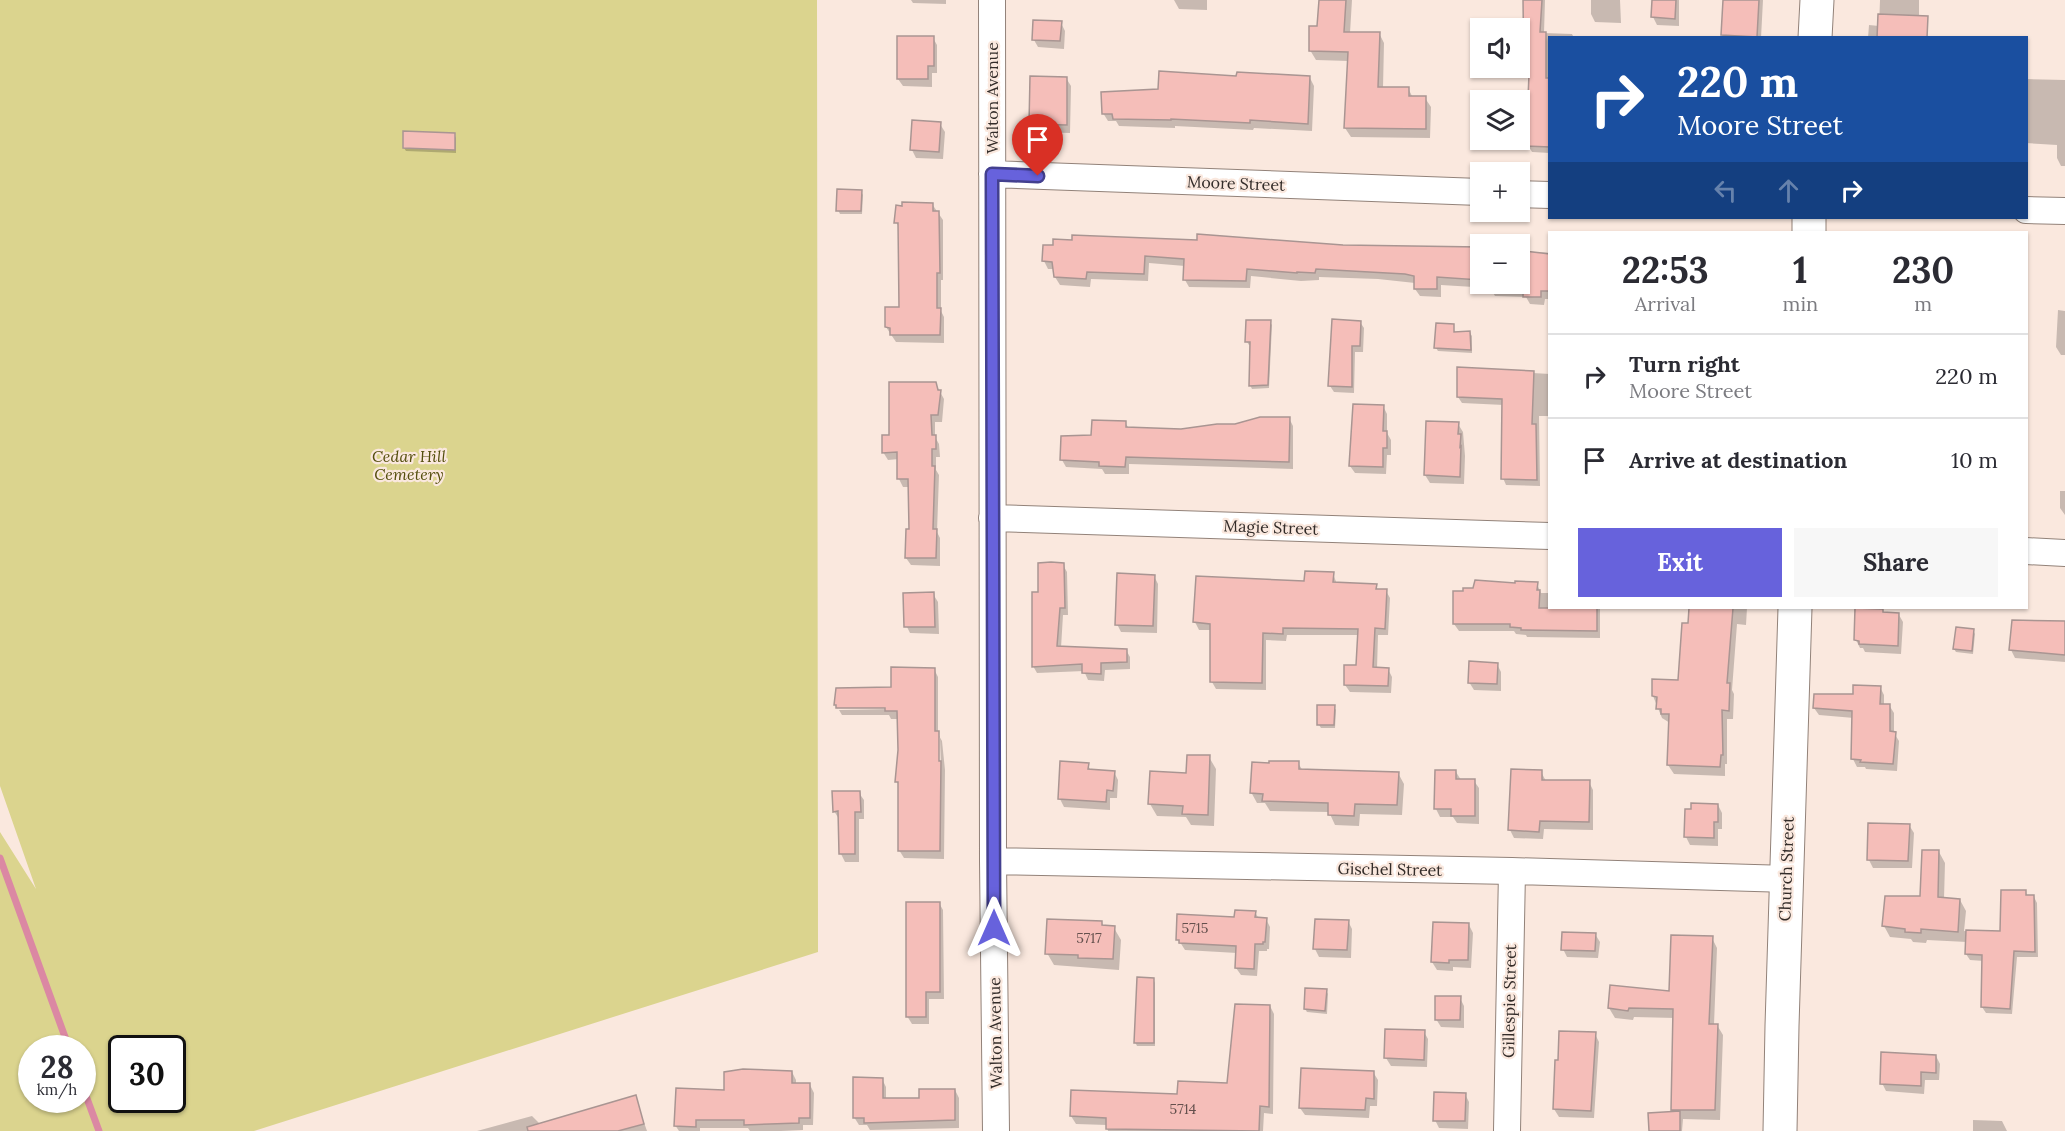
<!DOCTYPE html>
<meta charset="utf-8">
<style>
:root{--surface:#fff;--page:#f7f7f7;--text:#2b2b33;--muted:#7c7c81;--line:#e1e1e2;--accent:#6762dc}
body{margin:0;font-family:Lora,serif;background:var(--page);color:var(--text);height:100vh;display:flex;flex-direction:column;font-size:22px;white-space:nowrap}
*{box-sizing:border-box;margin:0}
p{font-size:20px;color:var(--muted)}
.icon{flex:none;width:33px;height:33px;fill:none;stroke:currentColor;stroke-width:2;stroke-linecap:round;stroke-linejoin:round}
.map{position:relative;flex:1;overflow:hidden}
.side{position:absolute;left:1548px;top:231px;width:480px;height:378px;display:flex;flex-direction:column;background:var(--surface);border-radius:0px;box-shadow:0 2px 4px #0004}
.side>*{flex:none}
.top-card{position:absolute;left:1548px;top:36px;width:480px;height:183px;border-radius:0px;box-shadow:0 2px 4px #0004;background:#1a4fa0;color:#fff;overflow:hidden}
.tools{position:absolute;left:1470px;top:18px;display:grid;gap:12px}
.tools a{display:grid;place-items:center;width:60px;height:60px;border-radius:0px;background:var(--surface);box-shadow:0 2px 4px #0004;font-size:30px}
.speed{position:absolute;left:18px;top:1035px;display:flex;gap:12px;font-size:30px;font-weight:700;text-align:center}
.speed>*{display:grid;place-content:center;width:78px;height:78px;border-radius:50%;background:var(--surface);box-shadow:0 2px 4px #0004;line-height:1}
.speed small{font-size:15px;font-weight:400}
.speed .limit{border:3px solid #111;border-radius:9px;background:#fff;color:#111}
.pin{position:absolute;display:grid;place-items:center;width:51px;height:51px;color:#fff;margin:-62px -26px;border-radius:50% 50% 50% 0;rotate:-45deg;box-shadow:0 0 6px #0007}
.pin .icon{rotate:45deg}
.me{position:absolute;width:66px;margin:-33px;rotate:0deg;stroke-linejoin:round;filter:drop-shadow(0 0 4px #0008)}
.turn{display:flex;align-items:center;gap:21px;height:126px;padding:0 30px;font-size:27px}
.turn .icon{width:78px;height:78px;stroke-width:2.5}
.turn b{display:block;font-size:42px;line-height:51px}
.lanes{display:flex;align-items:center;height:57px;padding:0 30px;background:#0003;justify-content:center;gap:30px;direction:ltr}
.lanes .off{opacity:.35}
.eta{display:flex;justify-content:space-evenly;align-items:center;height:102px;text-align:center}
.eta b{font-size:36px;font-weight:700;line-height:42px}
.primary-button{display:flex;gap:12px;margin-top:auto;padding:12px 30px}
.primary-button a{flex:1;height:69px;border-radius:0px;background:var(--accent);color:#fff;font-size:24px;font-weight:700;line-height:69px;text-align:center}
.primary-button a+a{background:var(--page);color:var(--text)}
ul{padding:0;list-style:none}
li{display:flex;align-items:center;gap:18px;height:84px;padding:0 30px;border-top:2px solid var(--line)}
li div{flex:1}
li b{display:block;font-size:22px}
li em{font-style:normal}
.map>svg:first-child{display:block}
</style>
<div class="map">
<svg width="2065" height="1131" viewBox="0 0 2065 1131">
<rect width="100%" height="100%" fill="#fae8de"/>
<path fill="#dbd48e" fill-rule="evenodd" d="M0,0H817L818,952L254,1131H0V832L36,889L0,786ZM32,1048H82V1100H32ZM122,1048H172V1100H122Z"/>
<path fill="#0003" fill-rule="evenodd" d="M911,0H946V4L913,3Z
M1174,0H1207V10L1179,9Z
M1320,0H1352L1350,33H1379L1384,43L1383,88H1408L1413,98H1425L1431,107L1430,138L1351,137L1345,128L1349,61L1316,60L1310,50L1318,27Z
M1523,0H1545L1544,33L1572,34L1574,38H1550V153L1532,152L1528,145L1529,80L1526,73Z
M1591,0H1620L1621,23L1595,22L1591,14Z
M1654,0H1679V26L1657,25L1653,17Z
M1724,0H1763L1761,38H1724L1722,34Z
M1880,0H1919V18L1924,38H1868L1869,25L1879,26Z
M1061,23L1065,31L1064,49L1038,47L1034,40Z
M933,38L937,45V73H932V87L903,86L898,79Z
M1238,77L1310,78L1314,86L1312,131L1254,128L1253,130L1175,126V128L1119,126L1116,121H1108L1103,113L1160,90Z
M1066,78L1071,86L1070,133L1035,132L1030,124Z
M2026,79L2065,80V166H2061L2057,158V145L2026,143Z
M940,124L945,132L943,159L916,158L912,150Z
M454,134L456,138V153L406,151L404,148Z
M861,191L863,195L862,214H840L838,210Z
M932,204L943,220V280H941V311L944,317V343L896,342L886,327L900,309V229L896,222Z
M1044,246L1480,249V284H1520V251L1550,253V299H1545L1544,305L1530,304L1526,297L1495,296L1490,288L1441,285V297L1420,296L1415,289V283L1378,279L1319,277V280L1301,281L1251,276L1250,288L1189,287L1185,280V266L1149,263L1148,281L1091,279L1090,287L1060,285L1055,277L1054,269H1048L1044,261Z
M2058,310L2065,311V355H2061L2056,347Z
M1270,322L1272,325L1269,388L1252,389L1250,385L1252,345H1249L1247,342Z
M1360,322L1364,328L1363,352H1355L1354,393L1334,392L1330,386Z
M1453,326L1455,333H1470L1472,336V353L1438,351L1436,348Z
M1459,369L1550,374V416H1539L1540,486L1506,485L1503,478L1504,405L1462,403L1458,397Z
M935,383L944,399L942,422H935V437L939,444L940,457H936V470L939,475L937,532L940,538V566L911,565L906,558L910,530V487H903L899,479V459L888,460L883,452L891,436Z
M1383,406L1387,414V433L1391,440V455H1387L1386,474L1355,473L1350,466Z
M1289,418L1293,426V469L1129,464V474H1105L1102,469L1066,467L1062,460L1093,436L1125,423L1129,428L1181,430Z
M1458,424L1463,432L1465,456L1464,484L1430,483L1425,475Z
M2060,491H2065V515L2060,508Z
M1063,565L1067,572L1068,615H1063L1061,648L1126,650L1130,657V669L1105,670L1104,681L1088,680L1084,671L1037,673L1033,666L1039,593Z
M1333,574L1337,584L1376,586L1378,590L1386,591L1390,598L1388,635H1378L1377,669H1388L1392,677L1391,693L1350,692L1345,685L1357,667L1359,635H1287L1286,641L1266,640V690L1216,689L1212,682V630H1199L1195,622Z
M1154,576L1158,584L1157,633L1121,632L1117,624Z
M1537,584L1541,593H1550V608H1600V638L1527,637L1526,635L1516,634L1514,631H1459L1454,624L1517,585Z
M933,594L938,602L939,634L910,633L906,625Z
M1691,608H1747L1746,625L1737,624L1732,690L1734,694L1733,719H1727V764H1725V776L1674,774L1668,765L1670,723L1662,718L1653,696L1680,681Z
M1884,614L1899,615L1903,622L1901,654L1865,652L1863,648H1860L1856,640Z
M2065,622V662L2015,658L2011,650Z
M1973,630L1975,634L1973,654L1956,652L1954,649Z
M1497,664L1501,672V691L1474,690L1469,682Z
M934,669L938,677V734L942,741L945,770L944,859L904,858L899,850L900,787L897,782L899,750V719H891L889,715H842L839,710L892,709V706L838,707V709L836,705L892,689ZM937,734L940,738L941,768L938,769Z
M1880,687L1884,695V705H1889L1894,713V733L1899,741L1897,771L1866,769L1865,767H1857L1853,759L1854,718L1819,715L1814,708Z
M1319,707H1334L1336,710L1335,728H1321L1319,725Z
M1209,757L1216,769L1214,826L1191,825L1186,817L1157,816L1150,804Z
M1298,763L1303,771L1398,773L1404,784L1402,815L1360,814L1359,826L1335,825L1329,812L1270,811L1265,803H1257L1251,792Z
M1088,765L1091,771L1114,772L1118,780L1117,798H1110V810L1064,807L1060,799Z
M1512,770L1541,772L1546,781L1589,782L1593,790V830L1544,829L1543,839L1514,838L1510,830Z
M1456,772L1461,780L1474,781L1479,788V824L1457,823L1453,817H1440L1436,809Z
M859,793L864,800V819H859V862H845L841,854L839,819L834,811Z
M1718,805L1722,813V829H1718V846L1690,845L1686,837Z
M1909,825L1914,833L1912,868H1873L1869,860Z
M1939,852L1945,863L1944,899L1960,900L1966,911L1964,931L2001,933L2025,891L2028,897H2034L2037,903L2038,957H2017L2012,1014L1986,1013L1982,1007L1984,961L1970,960L1966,954L1967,942L1927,940L1926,943L1913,942L1911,939L1890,937L1884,926L1921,898Z
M939,903L943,910L944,999H929V1024H912L907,1016Z
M1255,912L1259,919H1266L1270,927L1269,949H1267V951H1259L1257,976L1241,975L1236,968L1237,953L1185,950L1178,939Z
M1348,921L1352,929L1351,958L1319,957L1315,949Z
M1102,923L1104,927L1114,928L1121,940L1119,970L1054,965L1047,953Z
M1469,925L1473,933L1471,968L1453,967V971L1437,970L1432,962Z
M1595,934L1600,942L1598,958L1567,957L1563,949Z
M1712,938L1717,948L1714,1025H1717L1723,1035L1720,1120L1683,1119L1682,1131H1650L1675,1113L1673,1109L1675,1018L1634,1017L1633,1020L1615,1018L1609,1008L1670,993Z
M1153,979L1155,983V1046H1137L1135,1042Z
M1326,990L1328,994L1327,1014L1307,1012L1305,1009Z
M1460,998L1464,1006V1028L1441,1027L1436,1019Z
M1270,1006L1274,1014L1273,1114L1264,1113L1263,1131H1108L1107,1125L1076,1124L1071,1116L1228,1085Z
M1424,1032L1428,1039L1427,1067L1391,1066L1386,1058Z
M1595,1034L1599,1042L1594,1118L1559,1117L1554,1109Z
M1936,1056L1940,1064L1939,1080H1925L1924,1094L1886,1091L1882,1083Z
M792,1072L796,1080V1085H810L814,1093L813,1125H803V1130L781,1131H750L748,1128H700V1131H679L675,1125L726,1092Z
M1373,1072L1378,1080L1377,1106H1370L1369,1118L1305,1115L1300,1108Z
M882,1079L886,1087V1099L920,1100L955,1090L959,1098V1128L870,1130L867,1125H859L854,1117Z
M1465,1094L1469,1102L1468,1129L1439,1128L1435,1120Z
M635,1097L647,1131H477L532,1116L540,1124Z
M1973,1120L2002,1121L2007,1131H1973Z"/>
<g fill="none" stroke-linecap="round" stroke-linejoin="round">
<path stroke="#db88a3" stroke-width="7" d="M0,858L69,1048
M82,1085L99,1131"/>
</g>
<path fill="#f5beb9" stroke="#a99592" stroke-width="1.5" d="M1319,0H1346L1344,32H1380L1378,87H1409V96H1426V129L1344,128L1348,52L1309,51V26H1317Z
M1523,0H1542L1540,32H1546V78H1550V147L1526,146L1529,74H1524Z
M1652,0H1676L1675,19L1651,17Z
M1723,0H1759L1757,37L1721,35Z
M1878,14L1928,16L1927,38H1877Z
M1033,20L1062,21L1060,41L1032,40Z
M897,36H934V66H928V79H897Z
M1159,71L1236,76L1237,72L1310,76L1308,124L1250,120V123L1171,119V120L1113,119L1112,114H1102L1101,92L1158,89Z
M1030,76L1067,77V125L1029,124Z
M912,120L941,122L939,152L910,150Z
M403,131L455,133V150L403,148Z
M837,189L862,190L861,211H836Z
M902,202L933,203V211H939L940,273H937V308H941L940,335H890V328L885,327V307H899L898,223H894L896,205L902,206Z
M1197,234L1343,245L1480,247V280L1437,277V289H1414V276L1405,274L1316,269L1315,273L1297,272V273L1247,269L1246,281L1183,280L1184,259L1145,256L1144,274L1087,272L1086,279L1054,277L1052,262L1042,261L1043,245H1053V239L1072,240V235L1197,240Z
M1524,251L1550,254V291H1541V297H1523Z
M1332,319L1361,321L1360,346H1352V387L1328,386Z
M1246,320H1271L1268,385L1249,386L1250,342H1245Z
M1436,323L1454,324V332L1470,331L1471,350L1434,348Z
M1457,367L1534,371L1532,424H1536L1537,480L1501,479L1502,399L1457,397Z
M889,382H936L938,390H941L938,415H931L932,435H936V449H932V466H935L933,529H937L936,558H905L906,529H909L908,479H897V452L882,453V435H889Z
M1353,404L1384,405L1383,431H1387V448H1383V467L1349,466Z
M1260,417H1290L1289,462L1126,457L1125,467L1099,466V462L1060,460L1061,436L1091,435L1092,420L1126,421V427L1181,429L1217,424H1235Z
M1426,421L1459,422L1458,434H1461L1460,447L1461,446L1460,477L1424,475Z
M1051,562L1064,563L1065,608H1060L1057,646L1127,649V662L1101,663V674L1082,673V664L1032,667V592H1038V563Z
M1305,571L1334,572L1333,582L1377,584L1376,589H1387L1385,629L1375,628L1373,667L1389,668L1388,686L1344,685V665H1356L1358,629L1283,628V634L1263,633L1262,683L1210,682V624L1193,622L1196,576L1304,581Z
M1117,573L1155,575L1153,626L1115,625Z
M1475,580L1515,583V581L1538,582L1537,590H1540L1539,608H1597V631L1521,630V628L1510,627V624H1453V591H1463V588H1473Z
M934,592L935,627H904L903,593Z
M1689,608H1733L1727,683H1730L1729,711L1722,710L1723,755H1721L1720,767L1667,765L1669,714H1661V709H1656L1657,697L1652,696V679L1678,680L1682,623H1688Z
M1855,608L1883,609V612L1899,613L1898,646L1859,644V641L1854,640Z
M2012,620L2065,621V655L2009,650Z
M1956,627L1974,629L1972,651L1953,649Z
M1469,661L1498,663L1497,684L1468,683Z
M891,667L935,668V731H939V761H941L940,851H898V782H895L898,750L897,711H885V708H836V705H834L836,688L891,687Z
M1853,685L1881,686L1880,704H1890V731L1896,732L1893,764L1860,762L1861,760L1851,759L1852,711L1813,708L1814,694H1853Z
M1317,705H1335L1334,725H1317Z
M1187,755H1210L1208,815L1182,814L1183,806L1148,804L1150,771L1186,773Z
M1060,761L1089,763L1088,769L1115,771L1113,791L1107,790L1106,802L1058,799Z
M1269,761H1299V769L1399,772L1397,805L1355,804L1354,816L1328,815V803L1262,801L1263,794L1250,793L1252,762L1269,763Z
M1511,769L1542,770V780H1590L1589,822L1540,821L1539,832L1508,830Z
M1435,770H1456V779H1475V816H1451V809H1434Z
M832,791H860L861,812H855V854H839L838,811L833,812Z
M1691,803L1718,804V822H1714V838L1684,837L1685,809H1691Z
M1868,823L1910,824L1908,861L1867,860Z
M1922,850H1939L1938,897L1960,899L1958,932L1921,929V933L1905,932V929L1882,926L1885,896H1920Z
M2001,890H2026V895H2034L2035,952L2014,951L2010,1009L1981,1007L1982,955L1965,954L1966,930L2000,931Z
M906,902H940V992H926V1017H906Z
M1235,910L1256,911L1255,917L1267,918L1265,942H1263V944H1255L1254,969L1235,968L1236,946L1179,943V940H1176L1177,914L1234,917Z
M1047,919L1102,921V925L1115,926L1113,959L1078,958V955L1045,954Z
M1315,919L1349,920L1347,950L1313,949Z
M1433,922L1469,923L1468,960H1449V963L1431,962Z
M1562,932L1596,933L1595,951L1561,950Z
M1671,935L1713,936L1709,1024H1718L1715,1110H1671L1673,1009L1629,1008L1628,1011L1608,1008L1610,985L1669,991Z
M1137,977L1154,978V1043H1134Z
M1305,988L1327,989L1325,1011L1304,1009Z
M1435,996H1461L1460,1020H1435Z
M1235,1004L1270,1005L1269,1107L1260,1106L1259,1131L1106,1129V1118L1070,1116L1071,1090L1177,1094L1178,1081L1227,1083Z
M1385,1029L1425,1030L1424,1060L1384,1058Z
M1559,1031L1596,1032L1591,1111L1553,1109L1555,1060H1558Z
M1881,1052L1936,1055V1073L1921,1072V1086L1880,1084Z
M1301,1068L1374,1071V1099L1366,1098L1365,1110L1299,1108Z
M743,1069L792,1071V1083H810V1118H799V1123L744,1125V1120H696V1127L674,1126L676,1088L724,1090V1072Z
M853,1077L883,1078V1098H919V1089H955V1120L864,1123V1118H853Z
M1434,1092L1466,1093L1465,1121H1433Z
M636,1095L644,1124L618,1131H528L527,1127Z
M1680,1111V1131H1649L1648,1113Z"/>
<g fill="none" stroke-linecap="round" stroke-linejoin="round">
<g stroke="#928279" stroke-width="28">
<path id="minor" d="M992,0L993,861L996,1131
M992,174L1480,192
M1520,194L1550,195
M2026,210L2065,211
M992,518L1550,536
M2026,551L2065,553
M993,861L1512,871L1786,879
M1507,1131L1512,871"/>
</g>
<g stroke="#928279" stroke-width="35">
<path id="major" d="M1815,38L1817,0
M1809,232V218
M1780,1131L1782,1026L1795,608"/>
</g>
<use href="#minor" stroke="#fff" stroke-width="26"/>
<use href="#major" stroke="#fff" stroke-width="33"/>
</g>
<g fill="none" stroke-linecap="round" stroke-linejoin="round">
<g stroke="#43408f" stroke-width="15">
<path id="route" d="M994,928L992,174L1038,176"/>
</g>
<use href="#route" stroke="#6762dc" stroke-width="10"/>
</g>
<g text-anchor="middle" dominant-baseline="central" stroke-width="4.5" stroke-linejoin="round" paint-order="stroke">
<g font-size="14" fill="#64504d">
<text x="1195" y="928">5715</text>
<text x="1089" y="938">5717</text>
<text x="1183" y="1109">5714</text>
</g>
<g font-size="16" fill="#332c29" stroke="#fae8de">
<text transform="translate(992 98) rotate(-90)">Walton Avenue</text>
<text transform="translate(1236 183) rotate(2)">Moore Street</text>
<text transform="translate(1271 527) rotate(2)">Magie Street</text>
<text transform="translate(1390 869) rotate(1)">Gischel Street</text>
<text transform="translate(1786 869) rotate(-88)">Church Street</text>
<text transform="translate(1509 1001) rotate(-89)">Gillespie Street</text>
<text transform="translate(995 1033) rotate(-91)">Walton Avenue</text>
</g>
<g font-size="16" font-style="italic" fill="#544e0c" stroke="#fae8de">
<text x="409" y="456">Cedar Hill<tspan x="409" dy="18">Cemetery</tspan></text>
</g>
</g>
</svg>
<div class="tools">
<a><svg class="icon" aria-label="sound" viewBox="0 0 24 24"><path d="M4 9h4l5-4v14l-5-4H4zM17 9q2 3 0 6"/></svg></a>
<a><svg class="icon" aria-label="layers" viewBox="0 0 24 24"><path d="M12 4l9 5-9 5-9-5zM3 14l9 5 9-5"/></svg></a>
<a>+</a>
<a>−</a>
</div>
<div class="speed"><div>28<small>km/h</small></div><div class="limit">30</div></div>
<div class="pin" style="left:1038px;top:176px;background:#d93025"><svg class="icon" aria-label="arrive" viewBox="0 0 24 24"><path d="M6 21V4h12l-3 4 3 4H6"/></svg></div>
<svg class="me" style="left:994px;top:928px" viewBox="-20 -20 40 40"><path d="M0-17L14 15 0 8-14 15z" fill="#6762dc" stroke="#fff" stroke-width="4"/></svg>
<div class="top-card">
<div class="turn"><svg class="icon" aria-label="right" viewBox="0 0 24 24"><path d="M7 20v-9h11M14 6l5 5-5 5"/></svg><div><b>220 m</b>Moore Street</div></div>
<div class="lanes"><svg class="icon off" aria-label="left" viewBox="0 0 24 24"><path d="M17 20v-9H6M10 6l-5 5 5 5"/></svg><svg class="icon off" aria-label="ahead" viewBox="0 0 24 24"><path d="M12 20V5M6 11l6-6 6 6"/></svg><svg class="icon" aria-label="right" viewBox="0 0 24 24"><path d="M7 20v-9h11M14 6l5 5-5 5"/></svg></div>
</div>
<section class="side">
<div class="eta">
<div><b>22:53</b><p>Arrival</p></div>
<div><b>1</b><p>min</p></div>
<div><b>230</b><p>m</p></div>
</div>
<ul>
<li><svg class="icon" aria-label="right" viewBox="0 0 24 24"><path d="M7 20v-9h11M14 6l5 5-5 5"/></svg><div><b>Turn right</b><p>Moore Street</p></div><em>220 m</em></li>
<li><svg class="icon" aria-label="arrive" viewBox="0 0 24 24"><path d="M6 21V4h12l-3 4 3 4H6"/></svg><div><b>Arrive at destination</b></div><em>10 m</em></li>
</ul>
<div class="primary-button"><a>Exit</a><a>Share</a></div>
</section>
</div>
